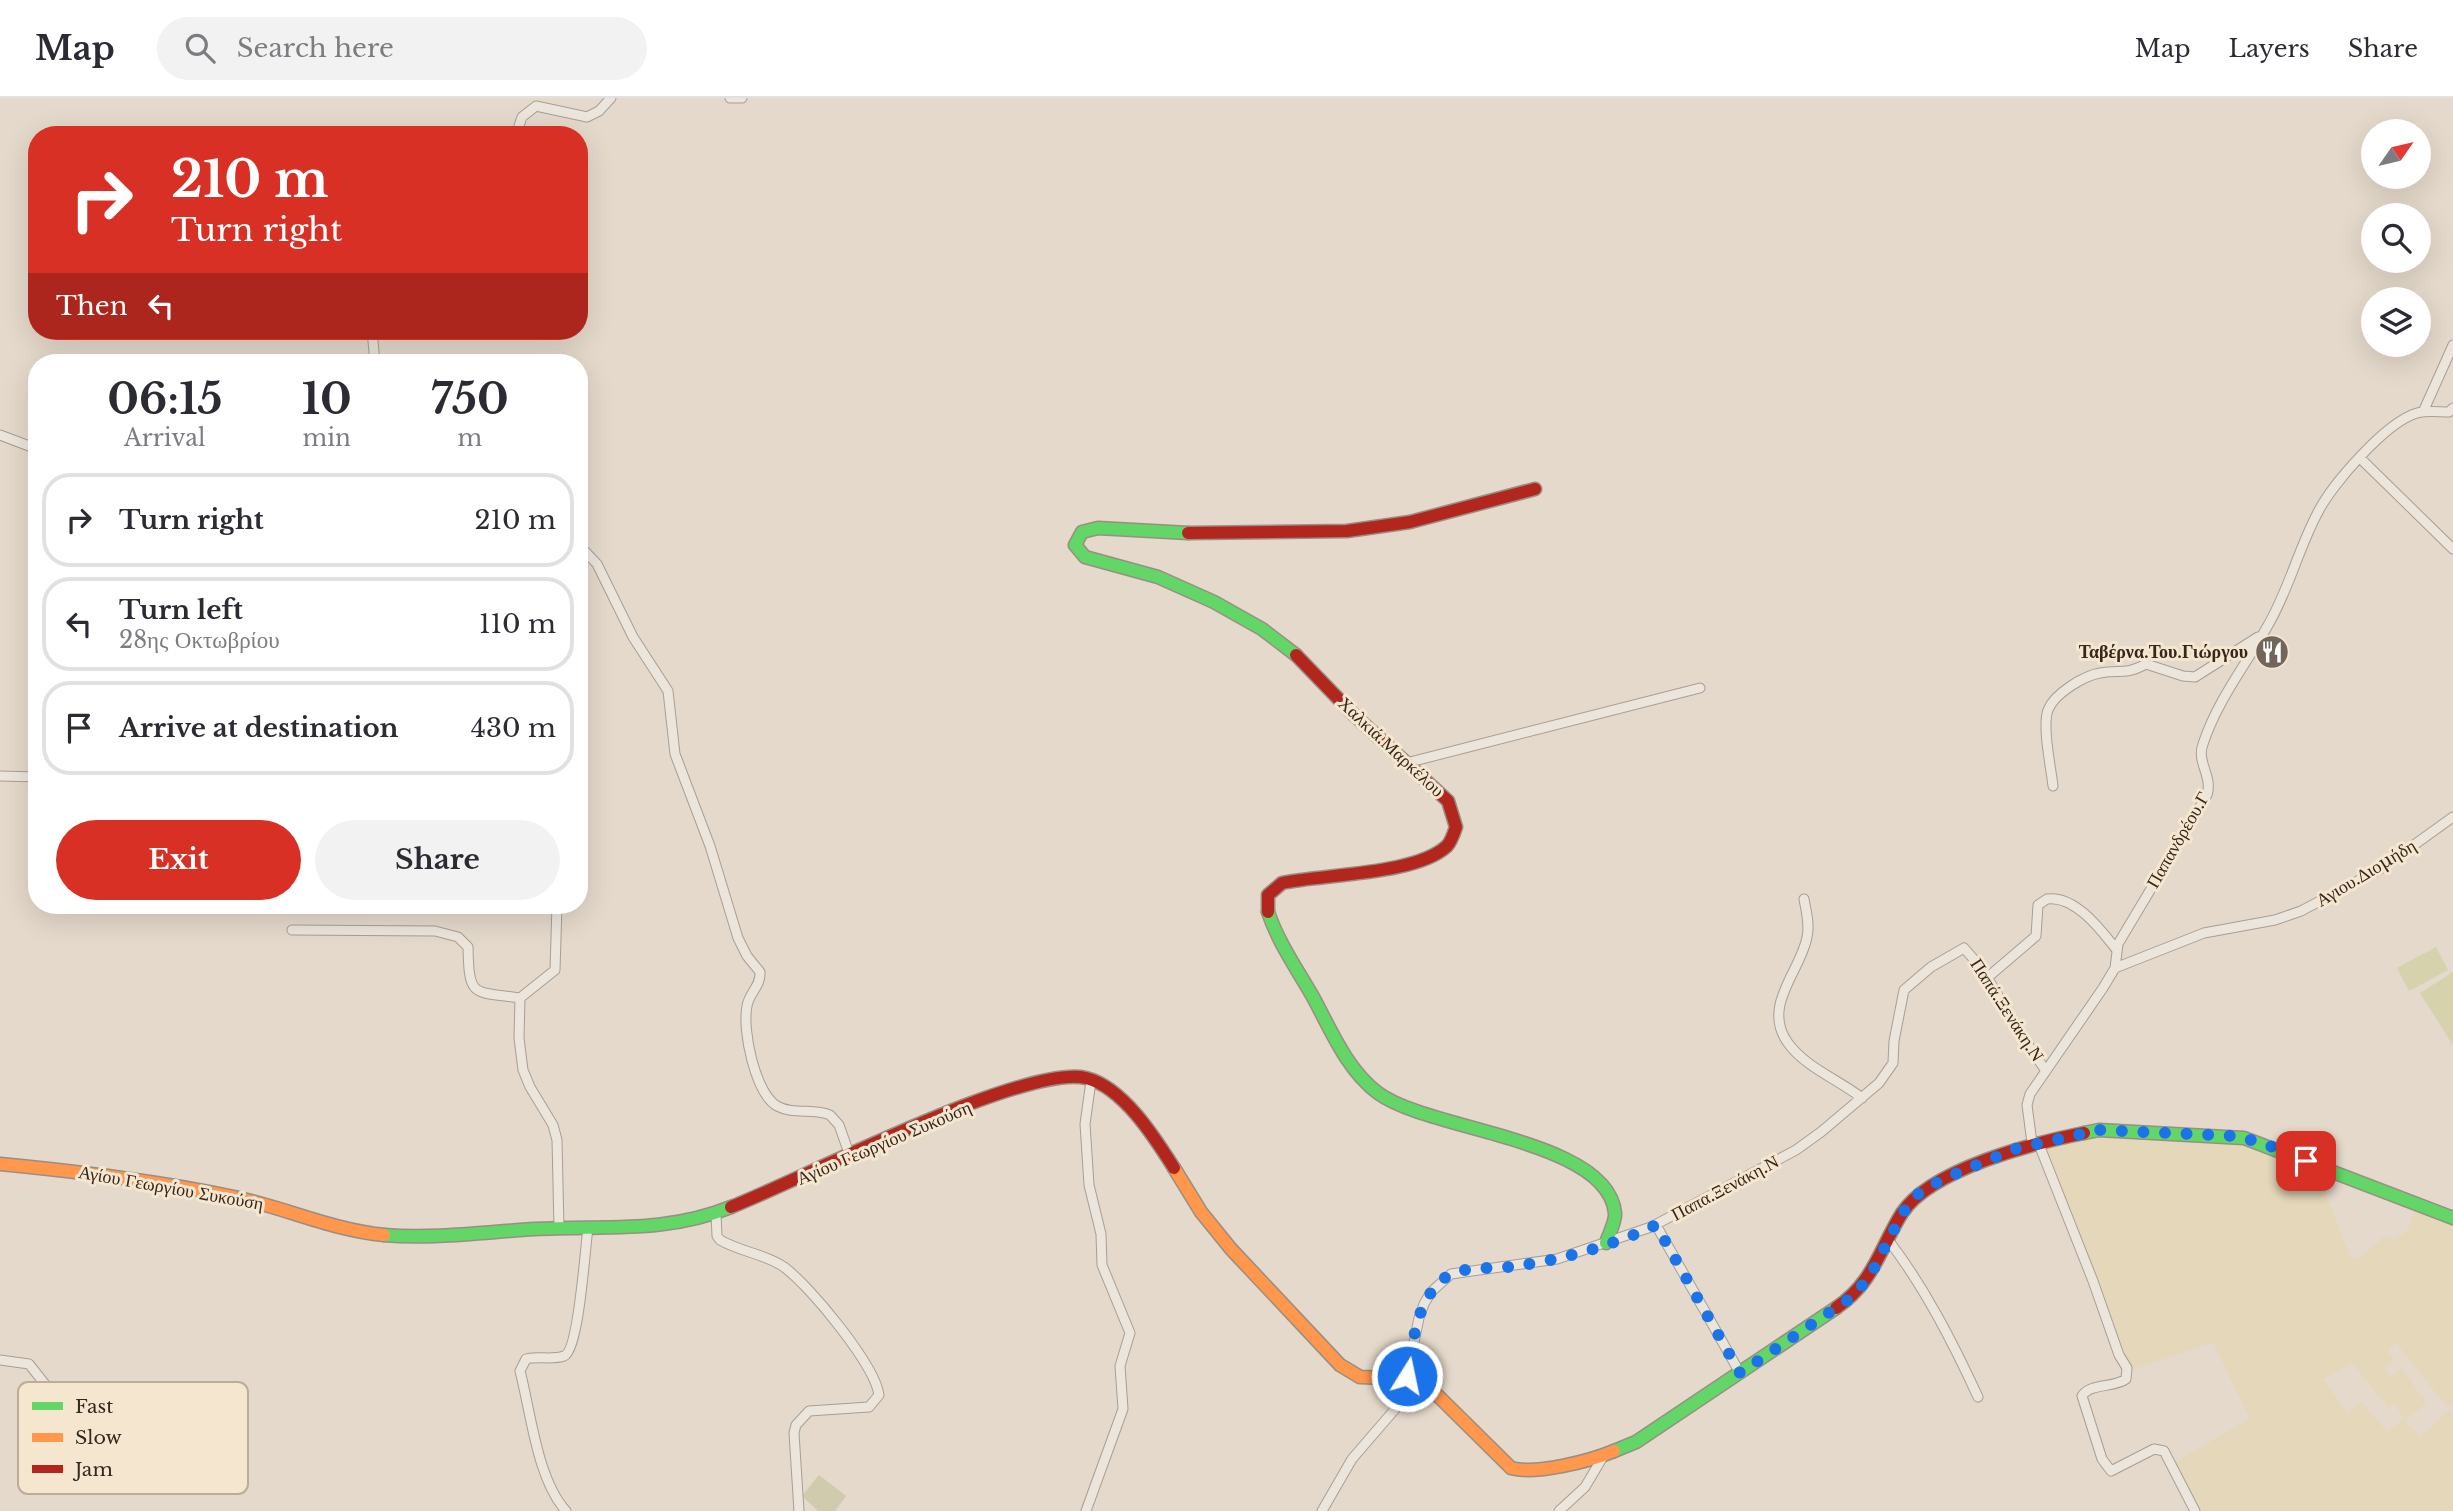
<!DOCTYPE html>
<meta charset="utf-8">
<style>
:root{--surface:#fff;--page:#f2f2f3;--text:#2b2b33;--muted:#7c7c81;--line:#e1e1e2;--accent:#d93025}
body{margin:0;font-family:"Libre Baskerville",serif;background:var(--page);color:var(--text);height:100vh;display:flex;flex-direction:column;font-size:26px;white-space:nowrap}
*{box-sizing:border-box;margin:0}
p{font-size:23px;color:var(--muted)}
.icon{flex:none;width:38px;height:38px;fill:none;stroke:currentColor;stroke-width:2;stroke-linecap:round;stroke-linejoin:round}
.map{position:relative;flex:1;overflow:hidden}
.sheet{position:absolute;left:28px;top:256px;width:560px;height:560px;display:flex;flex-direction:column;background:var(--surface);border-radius:28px;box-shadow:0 7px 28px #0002}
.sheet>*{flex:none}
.top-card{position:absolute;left:28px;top:28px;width:560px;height:214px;border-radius:28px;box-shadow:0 7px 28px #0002;background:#d93025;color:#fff;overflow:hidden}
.needle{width:46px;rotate:56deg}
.buttons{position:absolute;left:2361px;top:21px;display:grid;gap:14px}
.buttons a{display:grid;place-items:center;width:70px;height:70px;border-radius:50%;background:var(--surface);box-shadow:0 7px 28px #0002;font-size:35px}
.pin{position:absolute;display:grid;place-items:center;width:60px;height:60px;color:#fff;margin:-30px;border-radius:14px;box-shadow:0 4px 10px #0006}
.me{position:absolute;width:77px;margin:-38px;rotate:10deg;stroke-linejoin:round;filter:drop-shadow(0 0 5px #0008)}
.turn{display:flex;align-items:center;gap:24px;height:147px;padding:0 28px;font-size:32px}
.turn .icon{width:91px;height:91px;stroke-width:2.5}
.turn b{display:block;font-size:49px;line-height:60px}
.then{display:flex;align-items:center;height:66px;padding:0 28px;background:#0003;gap:14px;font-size:26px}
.eta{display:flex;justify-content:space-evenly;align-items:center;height:119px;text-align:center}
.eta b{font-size:42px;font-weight:800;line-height:49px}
.action{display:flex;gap:14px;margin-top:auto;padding:14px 28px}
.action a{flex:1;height:80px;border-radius:42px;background:var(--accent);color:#fff;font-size:28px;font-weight:800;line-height:80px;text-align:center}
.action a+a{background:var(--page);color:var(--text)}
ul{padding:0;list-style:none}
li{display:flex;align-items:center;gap:21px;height:94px;margin:0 14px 10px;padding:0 14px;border:4px solid var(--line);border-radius:28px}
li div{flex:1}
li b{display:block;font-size:26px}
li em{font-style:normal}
header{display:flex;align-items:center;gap:42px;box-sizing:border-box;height:98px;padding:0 35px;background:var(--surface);border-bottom:2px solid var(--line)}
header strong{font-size:33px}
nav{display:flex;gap:38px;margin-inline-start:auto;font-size:24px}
.search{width:490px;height:63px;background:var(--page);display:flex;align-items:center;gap:18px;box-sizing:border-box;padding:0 24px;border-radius:38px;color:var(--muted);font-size:26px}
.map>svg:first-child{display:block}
</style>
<header>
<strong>Map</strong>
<div class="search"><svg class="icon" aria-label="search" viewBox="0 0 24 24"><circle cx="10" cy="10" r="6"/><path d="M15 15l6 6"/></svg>Search here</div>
<nav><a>Map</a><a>Layers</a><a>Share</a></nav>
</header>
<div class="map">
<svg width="2453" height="1413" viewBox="0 0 2453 1413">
<rect width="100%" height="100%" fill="#e4d9ca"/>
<path fill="#e4d7ba" d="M2099,1035L2246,1043L2317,1073L2350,1159L2360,1160L2386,1137L2395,1142L2408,1132L2415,1111L2453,1124V1306L2447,1309L2395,1243L2388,1254L2394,1262L2384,1270L2390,1279L2402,1270L2426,1305L2406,1322L2394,1306L2389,1310L2352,1265L2323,1281L2347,1315L2362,1304L2387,1334L2403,1321L2420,1339L2449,1312L2453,1316V1413H2199L2173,1365L2250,1321L2213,1244L2131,1272L2041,1047Z"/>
<path fill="#d6d2ac" d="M2436,849L2448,872L2409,893L2397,870Z
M2453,874V947L2420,895Z"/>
<path fill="#d0cbac" d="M819,1377L846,1398L835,1413H818L802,1398Z"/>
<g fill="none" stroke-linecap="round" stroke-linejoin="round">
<g stroke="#a89e94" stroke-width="11">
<path id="street" d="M730,0H742
M516,37L522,19L536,8L587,19L599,13L611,0
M372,233L375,264
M2423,314L2453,247
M0,337L37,351
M2360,360L2453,451
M579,447L597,466L633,539L668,593L675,656L710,748L738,840L747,858L760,874C761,888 749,895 747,908C742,932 755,995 777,1008C793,1017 814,1010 830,1017L839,1027L850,1058
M1406,665L1700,590
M0,678L37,679
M2053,688C2051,670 2042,628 2048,612C2054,596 2083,578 2100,575C2121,571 2123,578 2146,566L2183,578L2195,579L2258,539
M1804,801C1806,813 1810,826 1807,839C1801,873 1761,908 1788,945C1805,969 1839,982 1862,1000
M557,807L555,872L520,900L519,940L523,972L530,989L553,1027L557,1042L559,1130
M292,832L435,833L458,839L468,849C469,901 473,893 520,900
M2115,870L2204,835L2275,822L2301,813L2382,770L2453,719
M1988,879L2036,838L2038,807L2047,801C2075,797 2101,832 2116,851
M2038,1044L2093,1183L2119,1257L2127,1270L2126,1281C2114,1290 2090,1285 2082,1298L2102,1361L2111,1373L2154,1351L2164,1353L2195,1413
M2032,1045L2027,1007L2030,996L2103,890L2115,870L2118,846L2207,697C2213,678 2196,664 2203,646C2217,603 2245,568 2267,529C2288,494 2298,452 2317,416C2331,387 2386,324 2417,315C2427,312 2439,314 2449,314L2453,310
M716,1116L717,1138L720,1142C741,1154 765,1156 784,1169C810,1188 875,1267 879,1297L869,1309L809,1313L796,1327L794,1335L799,1413
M1656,1127L1740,1275
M1889,1143C1925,1190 1953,1245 1978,1299
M0,1262L29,1266L48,1290
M1407,1278L1419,1220L1424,1206L1431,1194L1451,1176L1557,1161L1651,1129L1796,1052L1821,1034L1879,985L1893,965L1894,943L1904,892L1931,869L1964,850L1983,872L2016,929L2046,973
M566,1413C537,1381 531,1315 520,1273L526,1261C539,1258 553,1262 564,1258C579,1252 585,1150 588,1130
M1086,1413L1123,1311L1120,1268L1130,1235L1102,1167L1101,1136L1089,1087L1085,1026L1091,983
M1322,1413L1352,1361L1421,1281
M1559,1413L1585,1389L1604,1357"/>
</g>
<g stroke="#988e84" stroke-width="15">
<path id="fast" d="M1188,435L1098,430L1082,434L1075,447L1085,459L1158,479L1214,504L1262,531L1296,557
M1268,814C1278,844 1297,871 1313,899C1331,932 1347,972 1378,995C1429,1033 1608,1041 1615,1115C1616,1123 1609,1136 1606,1145
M2084,1035L2099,1032L2244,1040L2453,1120
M384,1137C434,1141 485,1134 535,1131C604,1127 664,1136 731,1109
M1614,1353L1636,1344L1836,1210"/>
</g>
<g stroke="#988e84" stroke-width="15">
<path id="slow" d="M0,1066C80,1074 160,1083 239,1100C288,1111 333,1132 384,1137
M1174,1070L1201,1114L1231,1151L1340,1267L1360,1279L1421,1281L1511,1370C1536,1377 1590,1363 1614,1353"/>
</g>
<g stroke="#988e84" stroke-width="15">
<path id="jam" d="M1188,435L1347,433L1410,424L1535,391
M1268,814V797L1282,785C1324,776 1416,777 1447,748C1451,744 1454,735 1456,729L1448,703L1354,617L1296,557
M731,1109C798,1083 1027,965 1086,980C1123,989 1155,1040 1174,1070
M1836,1210C1874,1184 1879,1152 1902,1115C1931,1071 2034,1045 2084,1035"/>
</g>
<use href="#street" stroke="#ebe5dc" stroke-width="9"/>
<use href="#fast" stroke="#63d668" stroke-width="12"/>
<use href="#slow" stroke="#ff974d" stroke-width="12"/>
<use href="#jam" stroke="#b3261e" stroke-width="12"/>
</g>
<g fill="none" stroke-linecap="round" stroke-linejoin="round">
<path stroke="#1a73e8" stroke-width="12" stroke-dasharray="0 21.6" d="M1407,1278C1413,1250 1414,1216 1433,1192C1438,1185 1445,1178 1454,1175C1474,1168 1496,1171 1517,1168C1564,1161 1614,1147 1656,1127L1740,1275L1852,1199L1870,1178L1903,1114L1920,1094L1943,1081L2015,1051L2099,1032L2237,1038L2268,1047L2306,1063"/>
</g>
<defs>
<g id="restaurant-disc" transform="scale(1.75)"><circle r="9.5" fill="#736559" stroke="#f5e7cf"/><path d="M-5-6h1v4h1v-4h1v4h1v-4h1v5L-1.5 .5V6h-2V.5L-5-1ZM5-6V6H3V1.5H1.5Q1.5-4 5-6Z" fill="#fff"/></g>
</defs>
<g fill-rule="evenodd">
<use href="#restaurant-disc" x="2272" y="554"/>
</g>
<g text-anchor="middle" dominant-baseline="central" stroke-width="6" stroke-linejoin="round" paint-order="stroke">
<g font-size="18" font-weight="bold" fill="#36261c" stroke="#f5e7cf" text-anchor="end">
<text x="2248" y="554">Ταβέρνα.Του.Γιώργου</text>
</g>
<g font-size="18" fill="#36261c" stroke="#f5e7cf">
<text transform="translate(1391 649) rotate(43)">Χαλκιά.Μαρκέλου</text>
<text transform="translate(2178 742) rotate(-60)">Παπανδρέου.Γ</text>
<text transform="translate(2366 775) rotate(-31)">Αγιου.Διομήδη</text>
<text transform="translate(2007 912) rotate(57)">Παπά.Ξενάκη.Ν</text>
<text transform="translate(884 1045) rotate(-23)">Αγίου Γεωργίου Συκούση</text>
<text transform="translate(171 1090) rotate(10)">Αγίου Γεωργίου Συκούση</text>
<text transform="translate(1725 1090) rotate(-28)">Παπα.Ξενάκη.Ν</text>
</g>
</g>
<rect x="18" y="1284" width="230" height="112" rx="10" fill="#f5e7cf" stroke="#bcad99" stroke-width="2"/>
<rect x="32" y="1304" width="31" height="8" fill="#63d668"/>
<rect x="32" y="1335" width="31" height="9" fill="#ff974d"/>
<rect x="32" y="1367" width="31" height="8" fill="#b3261e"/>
<g font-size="19" fill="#36261c">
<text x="75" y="1315">Fast</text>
<text x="75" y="1346">Slow</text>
<text x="75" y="1378">Jam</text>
</g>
</svg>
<div class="buttons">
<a><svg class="needle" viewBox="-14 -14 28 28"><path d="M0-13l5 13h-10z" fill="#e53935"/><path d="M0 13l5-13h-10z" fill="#7c7c81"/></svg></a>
<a><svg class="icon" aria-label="search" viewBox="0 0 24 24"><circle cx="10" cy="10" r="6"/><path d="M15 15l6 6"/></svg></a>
<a><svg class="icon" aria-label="layers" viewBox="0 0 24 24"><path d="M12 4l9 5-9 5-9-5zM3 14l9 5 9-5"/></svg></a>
</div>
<div class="pin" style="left:2306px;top:1063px;background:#d93025"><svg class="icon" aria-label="arrive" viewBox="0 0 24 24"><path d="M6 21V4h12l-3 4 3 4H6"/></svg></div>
<svg class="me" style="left:1407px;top:1278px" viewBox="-20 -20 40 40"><circle r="17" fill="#1a73e8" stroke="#fff" stroke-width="3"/><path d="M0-11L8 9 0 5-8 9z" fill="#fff"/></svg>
<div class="top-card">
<div class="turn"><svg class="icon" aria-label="right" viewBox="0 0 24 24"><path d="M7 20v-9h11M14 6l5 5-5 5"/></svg><div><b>210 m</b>Turn right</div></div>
<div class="then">Then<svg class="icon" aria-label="left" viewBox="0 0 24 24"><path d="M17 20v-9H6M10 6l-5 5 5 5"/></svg></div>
</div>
<section class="sheet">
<div class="eta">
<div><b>06:15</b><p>Arrival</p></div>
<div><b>10</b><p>min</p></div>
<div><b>750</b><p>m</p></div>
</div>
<ul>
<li><svg class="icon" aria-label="right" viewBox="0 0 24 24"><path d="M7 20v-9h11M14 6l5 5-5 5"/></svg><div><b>Turn right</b></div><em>210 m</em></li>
<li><svg class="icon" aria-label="left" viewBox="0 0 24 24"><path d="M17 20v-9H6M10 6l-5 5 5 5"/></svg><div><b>Turn left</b><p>28ης Οκτωβρίου</p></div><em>110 m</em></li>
<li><svg class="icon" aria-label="arrive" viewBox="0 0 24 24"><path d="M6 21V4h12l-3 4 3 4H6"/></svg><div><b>Arrive at destination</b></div><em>430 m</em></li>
</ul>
<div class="action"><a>Exit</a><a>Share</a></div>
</section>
</div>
